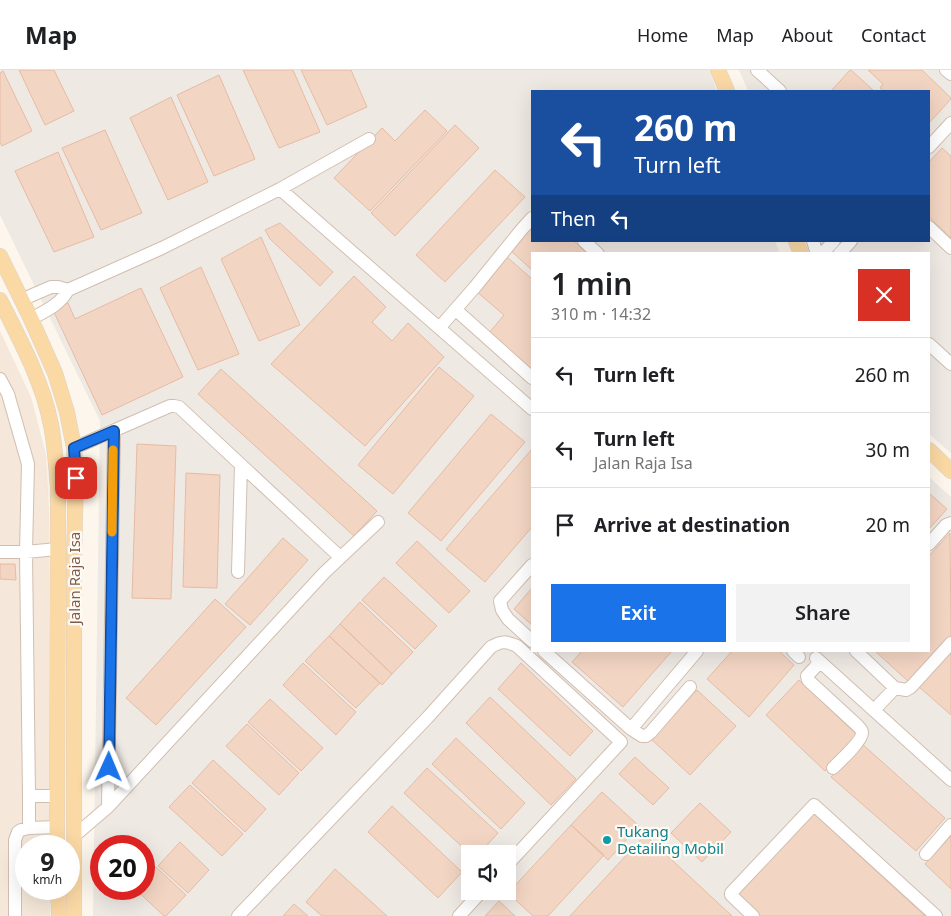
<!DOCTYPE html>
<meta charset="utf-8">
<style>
:root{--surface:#fff;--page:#f2f2f2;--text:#202124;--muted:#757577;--line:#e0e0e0;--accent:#1a73e8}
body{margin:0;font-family:"Noto Sans",sans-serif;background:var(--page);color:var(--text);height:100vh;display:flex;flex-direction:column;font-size:19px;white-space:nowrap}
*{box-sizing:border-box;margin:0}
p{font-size:16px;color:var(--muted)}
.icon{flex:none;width:28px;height:28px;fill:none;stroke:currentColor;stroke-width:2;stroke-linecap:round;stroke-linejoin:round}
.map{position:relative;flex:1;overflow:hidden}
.panel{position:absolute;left:531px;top:182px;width:399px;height:400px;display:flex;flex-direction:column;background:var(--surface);border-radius:0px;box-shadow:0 5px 20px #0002}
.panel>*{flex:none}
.banner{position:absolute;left:531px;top:20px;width:399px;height:152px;border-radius:0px;box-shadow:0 5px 20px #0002;background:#1a4fa0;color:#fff;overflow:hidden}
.controls{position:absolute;left:461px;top:775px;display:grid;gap:10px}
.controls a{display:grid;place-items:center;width:55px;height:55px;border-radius:0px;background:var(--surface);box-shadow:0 5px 20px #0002;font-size:25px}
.speed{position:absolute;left:15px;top:765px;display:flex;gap:10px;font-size:25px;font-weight:700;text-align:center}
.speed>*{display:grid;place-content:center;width:65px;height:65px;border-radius:50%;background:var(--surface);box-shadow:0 5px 20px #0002;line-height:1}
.speed small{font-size:12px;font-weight:400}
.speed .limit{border:8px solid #d22;background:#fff;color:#111}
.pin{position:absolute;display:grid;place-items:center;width:42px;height:42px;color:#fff;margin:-21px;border-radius:10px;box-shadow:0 2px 8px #0006}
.me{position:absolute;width:55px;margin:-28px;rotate:1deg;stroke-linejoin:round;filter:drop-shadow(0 0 4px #0008)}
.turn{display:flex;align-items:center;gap:18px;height:105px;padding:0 20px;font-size:22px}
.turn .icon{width:65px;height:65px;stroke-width:2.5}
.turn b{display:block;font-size:35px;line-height:42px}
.then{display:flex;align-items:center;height:48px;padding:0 20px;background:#0003;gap:10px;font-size:19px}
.round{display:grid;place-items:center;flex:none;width:52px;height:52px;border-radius:0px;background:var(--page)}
.summary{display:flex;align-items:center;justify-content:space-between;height:85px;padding:0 20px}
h1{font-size:30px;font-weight:600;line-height:38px}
.button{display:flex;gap:10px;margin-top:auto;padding:10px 20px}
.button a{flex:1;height:58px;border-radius:0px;background:var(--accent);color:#fff;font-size:20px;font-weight:600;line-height:58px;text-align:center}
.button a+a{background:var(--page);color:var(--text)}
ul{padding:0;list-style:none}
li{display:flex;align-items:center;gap:15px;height:75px;padding:0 20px;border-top:1px solid var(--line)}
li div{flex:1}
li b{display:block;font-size:19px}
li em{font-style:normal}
header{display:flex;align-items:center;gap:30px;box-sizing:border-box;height:70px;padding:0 25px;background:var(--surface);border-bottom:1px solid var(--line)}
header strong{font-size:24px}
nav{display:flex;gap:28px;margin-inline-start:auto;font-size:18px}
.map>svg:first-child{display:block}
</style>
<header>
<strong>Map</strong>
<nav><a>Home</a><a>Map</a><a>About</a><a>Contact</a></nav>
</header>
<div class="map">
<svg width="951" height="846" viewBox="0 0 951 846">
<rect width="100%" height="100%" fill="#fdf6ec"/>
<path fill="#f5e8da" d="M0,261L31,327L46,384L49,439L50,776H26V819H50V846H0Z"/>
<path fill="#efe9e4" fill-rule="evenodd" d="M0,0H709L717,21H532V171H775L780,184H532V581H929V407L951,427V846H93L100,351L0,145ZM101,776H144V819H101ZM470,784H508V821H470Z
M739,0H951V383L929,364V184H811L806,171H929V21H748Z"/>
<path fill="#f3d5c3" stroke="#e6bba3" d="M19,0H54L74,41L45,55Z
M243,0H293L320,62L279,78Z
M301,0H351L367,37L327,55Z
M850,0H851L874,21H831Z
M868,0H922L951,28V29L929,53V21H884L880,18L883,14Z
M3,1L32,61L2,76L0,73V3Z
M219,5L255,89L214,106L177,25Z
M171,27L208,112L168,130L130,48Z
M425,40L447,61L370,141L334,108L382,58L395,71Z
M455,55L479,78L395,166L371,143Z
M105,60L142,143L101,160L62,78Z
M942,78L951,86V168L929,147V92Z
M58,82L94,167L54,182L15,101Z
M495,100L525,127L445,212L416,185Z
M280,153L333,202L320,216L270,169L265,160Z
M532,155V171H574L588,184H532V200L510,180Z
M261,167L300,255L259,271L221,189Z
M507,187L532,209V301L489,263L504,245L477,222Z
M201,197L239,284L198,300L160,218Z
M354,206L386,237L372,252L392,271L408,253L444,287L365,376L271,294Z
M141,218L183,307L102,345L53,240L68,233L75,249Z
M439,297L474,326L393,424L358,395Z
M221,299L377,441L354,466L198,324Z
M491,344L525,372L441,471L408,443Z
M137,374L176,376L171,529L132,528Z
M532,379V457L485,512L446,479Z
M186,403L220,405L217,518L183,517Z
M929,423L947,439L929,459Z
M950,463L951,568L910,613L875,581H929V486Z
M283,468L308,490L250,555L225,534Z
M417,471L470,521L449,543L396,493Z
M0,494H15L16,510L0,509Z
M384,507L437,556L415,579L362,530Z
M532,518V555L514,539Z
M215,529L246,557L156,655L126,628Z
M360,532L413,582L392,604L340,554Z
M340,554L392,604L382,615L329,566Z
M329,566L380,613L356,638L305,591Z
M951,578V645L918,616Z
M582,581H672L623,637L572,592Z
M732,581H779L794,595L749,647L707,609Z
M303,593L356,642L336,665L283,615Z
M521,593L593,661L570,686L498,619Z
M799,610L858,666L825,701L766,645Z
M697,620L736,656L690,705L651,669Z
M490,627L576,709L551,735L466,653Z
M270,629L323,678L301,701L248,652Z
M247,654L299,703L279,725L226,676Z
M456,668L525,733L501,759L432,694Z
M861,673L945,748L916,781L831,707Z
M635,687L669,718L653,735L619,704Z
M213,690L266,739L245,762L192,713Z
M427,698L498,763L479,784H470L404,723Z
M190,715L243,764L222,786L169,737Z
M602,722L639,756L608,790L571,755Z
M700,733L731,762L702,792L671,763Z
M392,736L462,802L438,828L368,762Z
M810,740L925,846H759L734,823Z
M571,755L604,785L548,846H533L508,823Z
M645,765L732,846H570Z
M951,766V819L925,794Z
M180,772L209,800L188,823L158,796Z
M144,786L186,825L166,846H164L135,819H144Z
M335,799L387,846H322L306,832Z
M499,831L515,846H485Z
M294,834L308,846H283Z"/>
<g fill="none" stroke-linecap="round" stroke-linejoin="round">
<g stroke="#d1beb0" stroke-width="14">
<path id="minor" d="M757,0L780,21
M946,0L951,4
M929,77L951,53
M280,119L532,339
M929,157L951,178
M584,171L598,184
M813,171L817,184
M822,184L834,171
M839,184L851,171
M21,230L51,217H58L68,220
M456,240L532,308
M31,249C45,241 60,235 68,220L162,178L280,119L369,69
M440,257L475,217L522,159L532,148
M929,274L951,294
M0,309L8,324L28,394L26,482L29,726H56
M74,378L170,336H174L179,337L340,487
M929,474L946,455L951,453
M0,482H26L57,479
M532,495L500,531L502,540L508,549L532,571
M238,502L241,395
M544,581L631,659L642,666H646L651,662L690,617
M793,581L799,587
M856,581L895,618L906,620L911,617L951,573
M816,588L951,710
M820,592L807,606L808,610L858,656C860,659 862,659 862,663C862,671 839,692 833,698
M874,640L895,618
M631,659L697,581
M29,726V758
M108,737L114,361
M73,767L108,737L324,503L378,452
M926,784L951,755
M15,846V770L18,762L21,760L29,758L57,757
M238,846L428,647L491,577C501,571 506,571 517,576L621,672L508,794
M459,846L482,821
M753,846L731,825V823L814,735L936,846"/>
</g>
<g stroke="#dad1cd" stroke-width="16">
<path id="major" d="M718,0L727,21
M796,171L801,184
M0,186L31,249L55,303L67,342L74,378L76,408L74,484V846
M0,230C20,270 43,312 51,355C55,375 56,396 58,417L57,776
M929,380L951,401
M58,819L59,846"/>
</g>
<use href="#minor" stroke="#fff" stroke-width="12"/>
<use href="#major" stroke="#fbd9a5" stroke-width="15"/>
</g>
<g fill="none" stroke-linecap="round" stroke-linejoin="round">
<g stroke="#114b97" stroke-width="12">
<path id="route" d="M76,408L74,378L114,361L109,697"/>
</g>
<use href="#route" stroke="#1a73e8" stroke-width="9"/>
<path stroke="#f59e0b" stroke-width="9" d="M112,462L113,380"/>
</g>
<circle fill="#0f9aa8" stroke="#fffaf3" stroke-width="2" cx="607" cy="770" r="5"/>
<g text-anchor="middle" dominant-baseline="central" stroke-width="4.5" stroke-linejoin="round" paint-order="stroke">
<g font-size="15" fill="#7a5c4d" stroke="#fffaf3">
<text transform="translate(74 508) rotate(-90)">Jalan Raja Isa</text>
</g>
<g font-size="15" fill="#0d838f" stroke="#fffaf3" text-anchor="start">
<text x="617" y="761">Tukang<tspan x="617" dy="17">Detailing Mobil</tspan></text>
</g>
</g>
</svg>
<div class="controls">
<a><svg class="icon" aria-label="sound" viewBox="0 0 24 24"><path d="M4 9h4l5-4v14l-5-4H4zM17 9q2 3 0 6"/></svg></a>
</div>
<div class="speed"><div>9<small>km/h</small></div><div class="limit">20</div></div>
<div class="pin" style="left:76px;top:408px;background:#d93025"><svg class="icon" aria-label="arrive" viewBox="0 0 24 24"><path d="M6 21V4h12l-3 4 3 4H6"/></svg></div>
<svg class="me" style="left:109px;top:697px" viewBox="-20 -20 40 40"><path d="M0-17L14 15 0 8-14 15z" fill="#1a73e8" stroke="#fff" stroke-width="4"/></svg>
<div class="banner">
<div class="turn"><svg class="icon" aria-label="left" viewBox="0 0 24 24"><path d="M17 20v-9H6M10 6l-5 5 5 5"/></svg><div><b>260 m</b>Turn left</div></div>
<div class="then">Then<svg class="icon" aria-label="left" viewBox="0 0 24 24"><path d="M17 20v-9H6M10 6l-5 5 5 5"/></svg></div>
</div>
<section class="panel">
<div class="summary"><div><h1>1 min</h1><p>310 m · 14:32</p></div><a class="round" style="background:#d93025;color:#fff"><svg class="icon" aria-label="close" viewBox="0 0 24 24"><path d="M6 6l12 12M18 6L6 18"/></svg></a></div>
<ul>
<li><svg class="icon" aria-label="left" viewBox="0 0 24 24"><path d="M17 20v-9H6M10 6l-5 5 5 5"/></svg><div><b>Turn left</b></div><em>260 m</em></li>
<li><svg class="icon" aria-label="left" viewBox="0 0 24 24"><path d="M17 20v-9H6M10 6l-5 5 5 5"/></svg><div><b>Turn left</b><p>Jalan Raja Isa</p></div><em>30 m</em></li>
<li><svg class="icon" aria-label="arrive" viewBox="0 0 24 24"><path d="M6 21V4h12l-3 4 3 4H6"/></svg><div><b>Arrive at destination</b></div><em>20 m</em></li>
</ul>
<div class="button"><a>Exit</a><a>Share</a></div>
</section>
</div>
